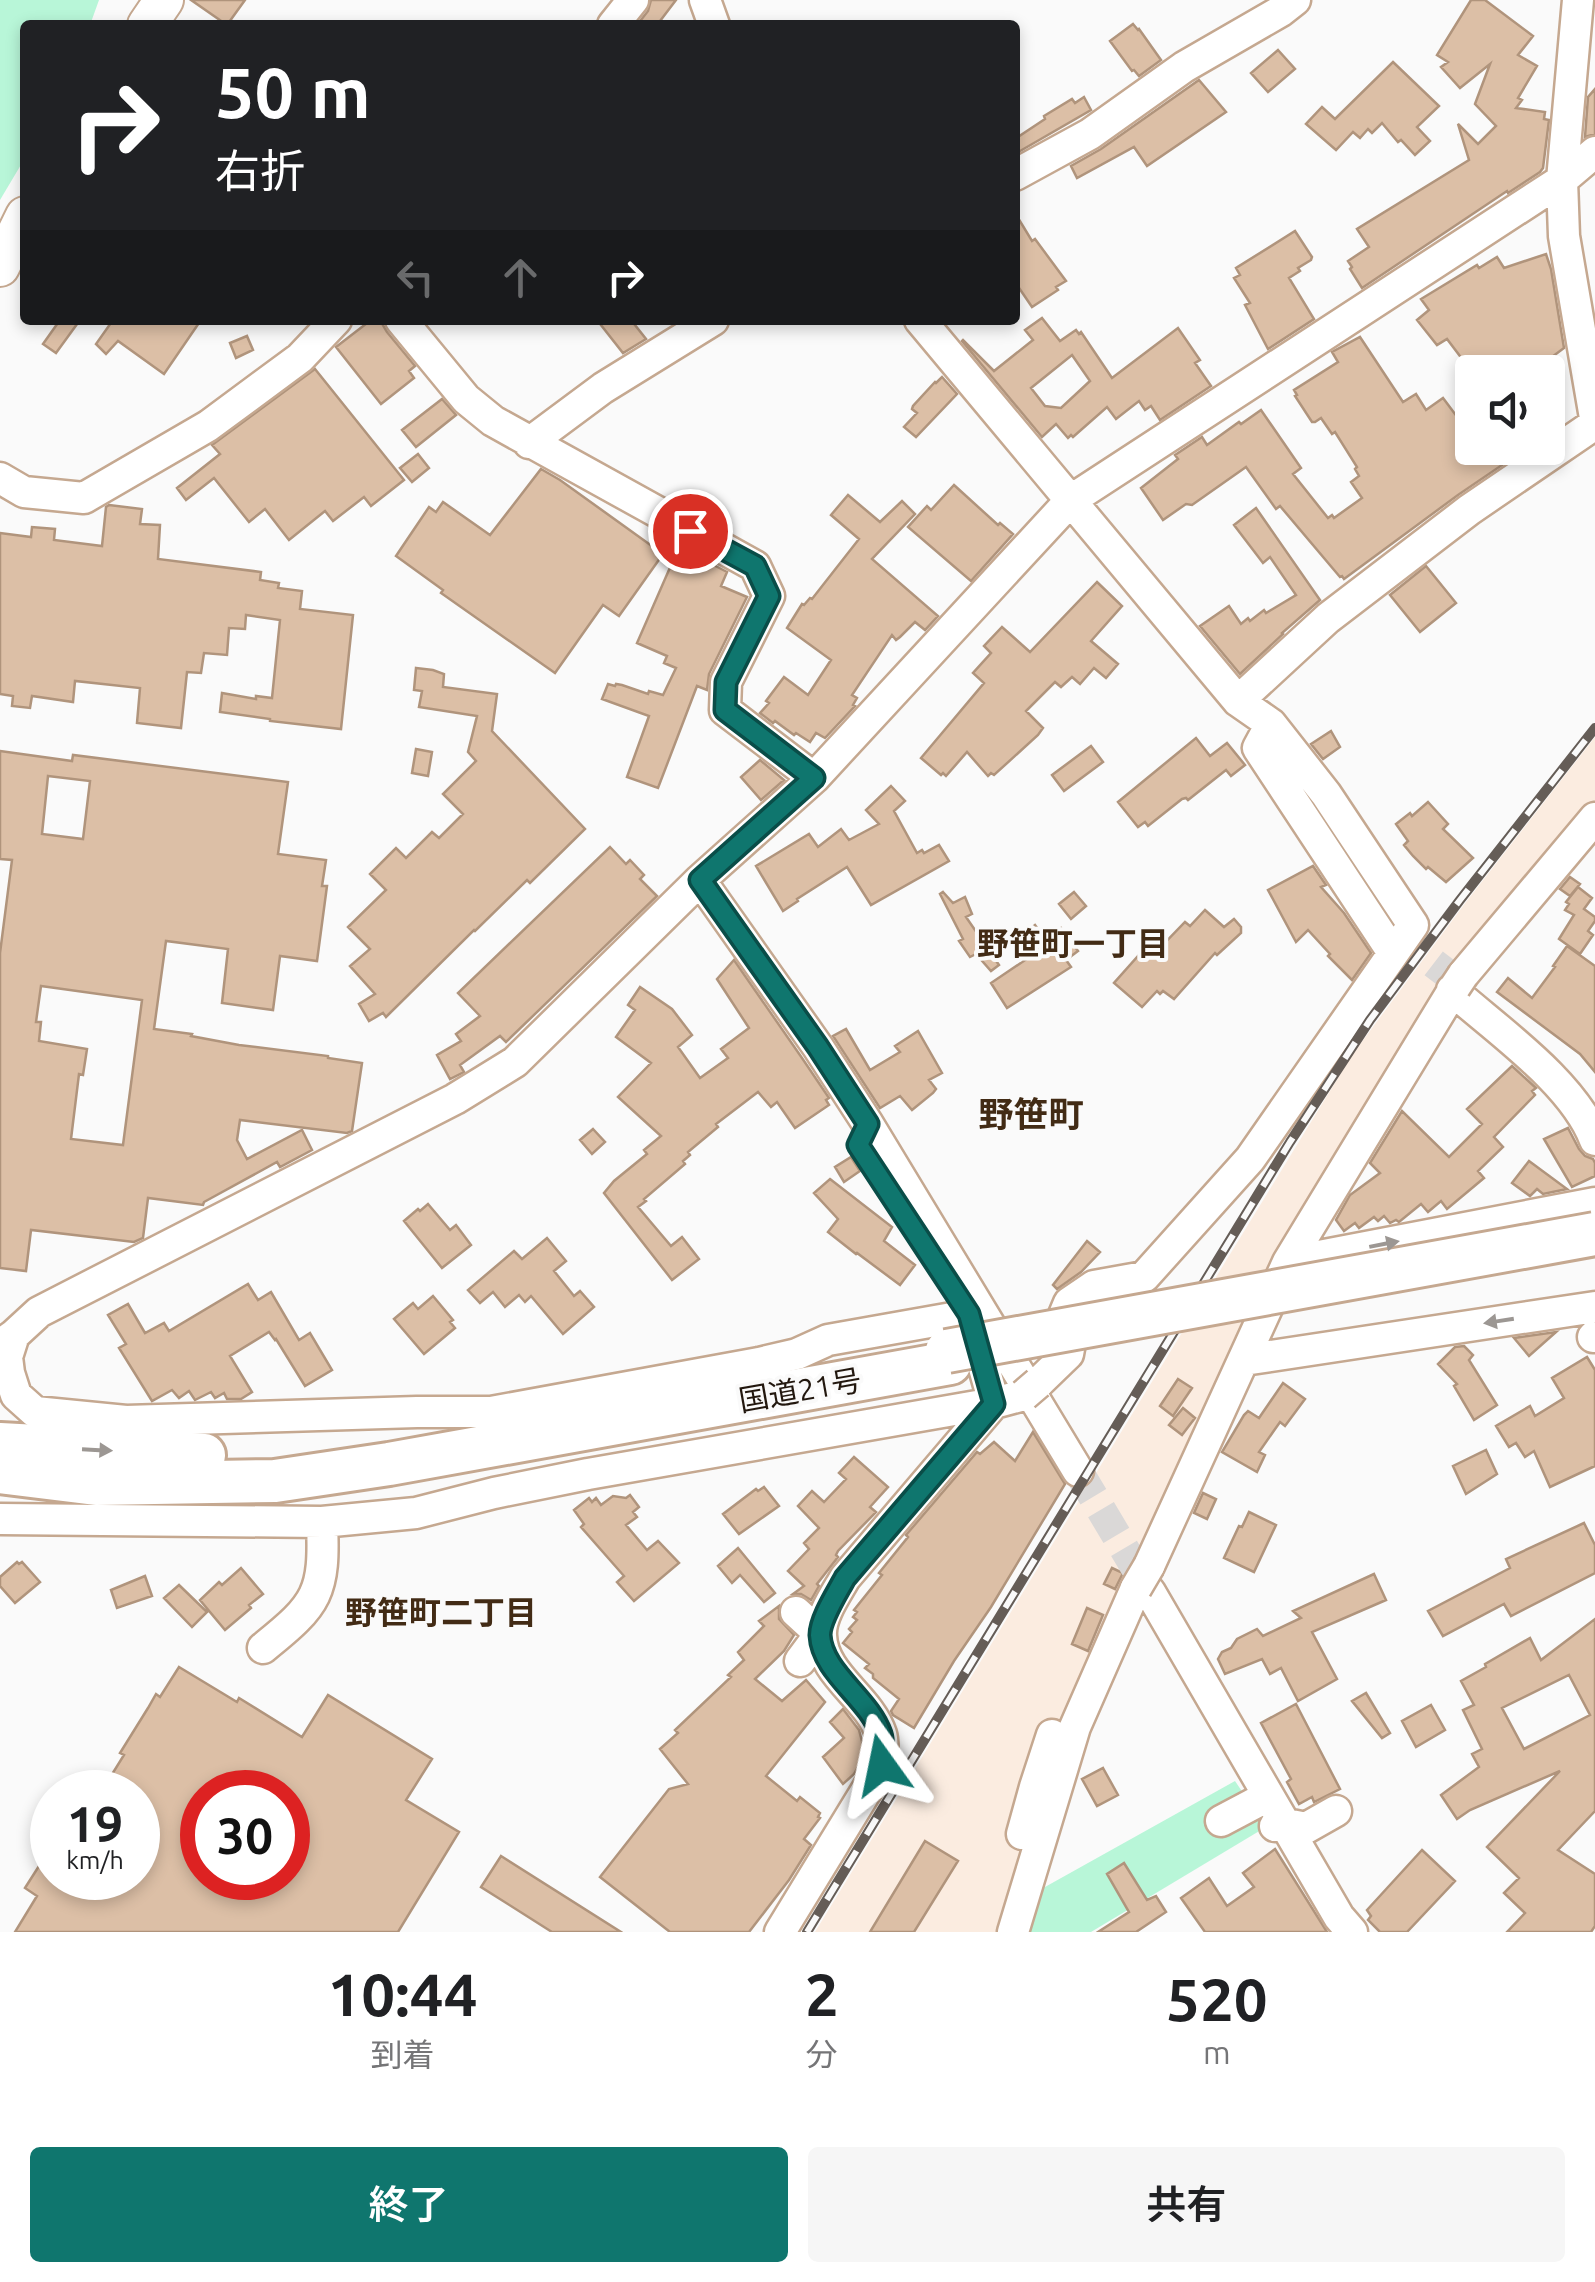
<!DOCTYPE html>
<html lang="ja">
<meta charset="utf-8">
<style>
:root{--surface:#fff;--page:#f6f6f6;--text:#202124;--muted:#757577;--accent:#0f766e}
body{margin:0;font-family:Ubuntu,"Noto Sans JP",sans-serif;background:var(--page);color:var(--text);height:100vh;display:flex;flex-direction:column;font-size:38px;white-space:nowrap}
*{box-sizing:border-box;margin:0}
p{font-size:32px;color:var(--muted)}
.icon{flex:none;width:55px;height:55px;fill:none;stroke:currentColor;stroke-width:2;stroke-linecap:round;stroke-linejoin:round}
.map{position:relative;height:1932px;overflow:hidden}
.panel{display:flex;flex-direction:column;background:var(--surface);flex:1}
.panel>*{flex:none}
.top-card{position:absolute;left:20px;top:20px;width:1000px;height:305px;border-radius:10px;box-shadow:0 5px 15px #0003;background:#202124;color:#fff;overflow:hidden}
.tools{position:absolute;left:1455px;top:355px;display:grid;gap:20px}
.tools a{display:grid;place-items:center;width:110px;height:110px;border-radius:10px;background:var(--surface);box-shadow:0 5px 15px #0003;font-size:50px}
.speed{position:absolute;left:30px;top:1770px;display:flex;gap:20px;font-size:50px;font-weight:700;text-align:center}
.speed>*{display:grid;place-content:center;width:130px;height:130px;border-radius:50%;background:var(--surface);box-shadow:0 5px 15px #0003;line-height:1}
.speed small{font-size:25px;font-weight:400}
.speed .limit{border:15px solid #d22;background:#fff;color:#111}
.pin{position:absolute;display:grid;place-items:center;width:85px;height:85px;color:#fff;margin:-42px;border:5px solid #fff;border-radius:50%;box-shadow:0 2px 10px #0007}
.me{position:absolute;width:110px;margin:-55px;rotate:348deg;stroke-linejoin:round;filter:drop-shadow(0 0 8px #0008)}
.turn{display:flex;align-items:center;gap:35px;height:210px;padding:0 30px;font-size:45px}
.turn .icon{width:130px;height:130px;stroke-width:2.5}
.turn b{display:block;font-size:70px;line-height:85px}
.lanes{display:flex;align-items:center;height:95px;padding:0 30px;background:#0003;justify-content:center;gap:50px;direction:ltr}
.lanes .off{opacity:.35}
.eta{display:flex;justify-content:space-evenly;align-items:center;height:170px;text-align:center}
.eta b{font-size:60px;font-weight:600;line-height:70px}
.button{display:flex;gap:20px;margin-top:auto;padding:20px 30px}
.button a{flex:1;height:115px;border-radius:10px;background:var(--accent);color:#fff;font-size:40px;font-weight:600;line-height:115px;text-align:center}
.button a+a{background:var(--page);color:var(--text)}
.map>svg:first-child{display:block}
</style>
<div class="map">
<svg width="1595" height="1932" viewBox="0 0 1595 1932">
<rect width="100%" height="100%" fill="#fafafa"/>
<path fill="#fbece0" d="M1595,737V804L1286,1244L1002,1932H815L1352,1055L1466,902Z"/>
<path fill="#b8f6d8" d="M0,0H99L90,25H25V158L0,200Z
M1235,1781L1266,1827L1091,1932H1026L1036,1892Z"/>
<path fill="#dcbfa6" stroke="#b0947c" stroke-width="2.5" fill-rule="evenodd" d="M191,0H245L227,25Z
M651,0H676L657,25H637L648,11Z
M1471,0H1485L1533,36L1518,55L1537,66L1518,98L1522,100L1516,108L1545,112L1544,119L1549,120L1543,168L1540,172L1508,193L1507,191L1362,288L1350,269L1352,267L1348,261L1369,247L1357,229L1469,160L1458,124L1478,144L1496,126L1475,104L1490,64L1460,88L1441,67L1448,62L1437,55Z
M1133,24L1138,30L1139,29L1161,60L1139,76L1134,70L1132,71L1110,41Z
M1278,50L1295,69L1268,92L1251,73Z
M1393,62L1439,106L1417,127L1430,141L1415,155L1401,140L1398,142L1382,123L1372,133L1368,129L1360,138L1353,132L1336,150L1306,124L1322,107L1335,119Z
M1199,80L1226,112L1147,166L1134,147L1077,178L1071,166L1101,149Z
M1595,89V134L1585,137L1588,97Z
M1084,97L1091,110L1015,154V139L1045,119L1044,116L1072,99L1075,103Z
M1015,213L1032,241L1035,239L1066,281L1056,287L1058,290L1032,307L1015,282Z
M1295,231L1312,257L1311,260L1298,268L1300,271L1289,278L1314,319L1268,349L1245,305L1250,303L1234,278L1240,275L1236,268Z
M1546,254L1551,269L1564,348L1532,372H1472L1447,339L1437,345L1417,320L1429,310L1421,299L1477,265L1479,268L1497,257L1504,268Z
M1042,318L1060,341L1076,330L1079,334L1081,332L1112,378L1178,328L1200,360L1195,363L1211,386L1160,420L1151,406L1145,410L1139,401L1116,419L1107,407L1073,437L1071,435L1068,438L1056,424L1042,437L962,341L963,340L994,371L1033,340L1025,330ZM1072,355L1090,381L1061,408L1045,406L1031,388Z
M60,320H80L56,353L43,344Z
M113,320H201L164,374L118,341L106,354L96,344Z
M371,320H380L387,332L415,366L409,371L414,378L381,404L336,347Z
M597,320H631L646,339L623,353Z
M247,336L253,350L236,358L230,343Z
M1360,337L1403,402L1416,394L1426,410L1443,398L1455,414L1472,401V448H1527L1458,495L1344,579L1342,576L1340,577L1280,506L1276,509L1246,467L1192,505L1186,504L1163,520L1141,488L1178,459L1175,455L1202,437L1207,445L1239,422L1241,424L1261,410L1301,468L1293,474L1328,518L1332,515L1334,518L1362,498L1351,482L1359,476L1355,469L1357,467L1335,432L1332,434L1321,418L1315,422H1312L1295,396L1297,395L1294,390L1338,362L1332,352Z
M315,369L404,480L371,506L364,497L333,521L325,511L289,540L265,509L249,522L214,478L186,500L177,488L220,454L212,445Z
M942,377L957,394L916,437L904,427L917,413L912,409L913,406L935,382L936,383Z
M442,399L456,415L416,447L402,430Z
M418,454L429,468L412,482L400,468Z
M541,469L560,480L663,554L619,616L603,605L555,673L441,593L443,590L396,556L429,507L436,512L443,502L490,535Z
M954,485L998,525L1000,523L1013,534L971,581L908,527L927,506L931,510Z
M848,495L880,522L902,501L915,514L872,559L938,616L925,630L915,622L900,637L896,640L892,635L852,695L857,698L853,705L855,706L825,738L816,733L810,742L796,733L794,735L775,721L773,723L760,713L769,703L766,701L784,677L808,695L831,660L787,628L802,604L804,605L810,598L812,599L859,539L831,515Z
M109,505L142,509L140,524L160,525L158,559L261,572L260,580L279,583L278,588L302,591L300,609L353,615L341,729L270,721V719L220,712L222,693L256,699V696L272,698L280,620L246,615L245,629L229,628L227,655L204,653L201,673L187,672L181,728L137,723L140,688L75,681L73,702L32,696L30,708L12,706L13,696L0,694V533L31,537L32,527L55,529L54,540L102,546L106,507Z
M1256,508L1320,600L1282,633L1283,634L1240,674L1200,626L1229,606L1241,624L1248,618L1250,621L1264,610L1266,613L1296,595L1270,557L1263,563L1234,525Z
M679,547L727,572L721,586L747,597L709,674L707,690L697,686L658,788L627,777L649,716L602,699L608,684L615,686L616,684L622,685L648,694L649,691L663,695L676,668L664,663L667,656L637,643Z
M1426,566L1456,603L1420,632L1390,595Z
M1097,582L1122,606L1091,641L1118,664L1106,678L1094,668L1080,684L1072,677L1061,687L1055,682L1026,711L1043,728L1038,735L994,775L991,773L988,776L967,752L946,776L943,773L941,775L921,758L984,683L973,673L991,653L984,646L1002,627L1030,652Z
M416,668L433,670L444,674L443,687L497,694L492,731L585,829L530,883L527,880L475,931L474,930L386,1017L383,1013L369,1021L359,1004L375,994L350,966L370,949L348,927L386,890L370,874L396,848L406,858L432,832L439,838L463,814L443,794L476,761L468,752L477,716L419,707L422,691L414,690Z
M1331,731L1340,747L1323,759L1311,744Z
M1196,738L1210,756L1227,743L1245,765L1231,776L1226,770L1188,800L1186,798L1182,799L1148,826L1145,822L1138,827L1118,802Z
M1091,746L1103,762L1064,791L1052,775Z
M416,749L432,752L428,776L412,773Z
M0,751L72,761L73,755L288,782L278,854L326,860L322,886H327L317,961L280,956L273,1010L222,1003L228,949L166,941L154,1029L192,1034L191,1036L239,1045L328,1056V1058L362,1063L352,1131L347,1133L240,1120L237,1140L247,1159L302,1130L312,1150L280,1167L277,1162L204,1202L203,1205L148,1198L143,1238L134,1242L31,1230L26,1271L0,1268V953L12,860L0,859ZM48,776L90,781L83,839L42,834ZM41,986L142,1000L123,1145L71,1139L79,1074L83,1075L87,1049L39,1041L41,1022H36Z
M760,760L784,780L761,800L741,777Z
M891,786L905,801L894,811L917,853L922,850L924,853L939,845L949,861L871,905L847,867L797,899L798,901L783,911L756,866L809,834L818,847L841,829L849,840L879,824L866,810Z
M1428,802L1448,824L1443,829L1473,858L1446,882L1428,867L1426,869L1413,856L1404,845L1408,841L1396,824L1410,813L1412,816Z
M610,847L626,864L630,860L644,875L640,879L657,896L506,1042L500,1036L460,1065L464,1072L450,1079L437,1055L461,1041L456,1034L480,1016L458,993Z
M1313,866L1326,885L1321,887L1344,913L1371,953L1352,980L1328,956L1330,954L1308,930L1296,942L1268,890Z
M1570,877L1580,884L1570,896L1560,889Z
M1578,887L1592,898L1584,909L1595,917V921L1588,931L1593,935L1580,954L1559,939L1574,915L1565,910L1569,904L1566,902Z
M943,892L953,903L965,897L972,914L966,917L999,965L991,971L976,954L970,957L959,941L963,939L940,894Z
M1074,892L1086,906L1071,919L1059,904Z
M1205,910L1224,927L1234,919L1241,927V933L1217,955L1215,953L1174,999L1163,991L1160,994L1157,991L1142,1007L1114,983L1146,947L1154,954L1185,922L1190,926Z
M1035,925L1046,940L1061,928L1078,951L1066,960L1071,967L1007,1008L991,983L1034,954L1021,936Z
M1567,946L1595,966V1072L1580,1054L1497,992L1508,978L1532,998L1555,967L1553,966Z
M734,960L802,1058L829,1098L826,1100L829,1105L795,1128L777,1102L771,1107L758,1092L716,1124L718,1127L688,1152L690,1155L683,1161L685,1164L644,1199L646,1201L638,1207L671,1246L682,1237L699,1259L672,1280L604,1193L614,1181L647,1154L644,1150L661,1136L618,1097L651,1063L616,1037L635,1010L628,1005L640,987L672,1009L692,1035L678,1047L700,1078L728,1058L721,1049L749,1028L717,979Z
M846,1029L870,1070L900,1052L895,1046L918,1031L942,1073L929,1080L936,1089L933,1093L912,1110L900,1096L880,1108L833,1036Z
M1512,1066L1536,1088L1532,1091L1535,1095L1494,1137L1503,1147L1478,1171L1484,1178L1447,1209L1441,1201L1428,1212L1421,1204L1399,1222L1396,1220L1390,1223L1384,1216L1378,1221L1374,1217L1359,1228L1355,1223L1344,1231L1336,1220L1350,1195L1380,1173L1370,1163L1402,1111L1449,1157L1482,1124L1467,1109Z
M1568,1128L1579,1149L1585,1156L1593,1159L1595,1163V1176L1572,1187L1544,1139Z
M593,1129L605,1142L592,1154L580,1140Z
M851,1157L860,1171L844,1182L835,1167Z
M1529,1161L1567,1189L1543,1194L1537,1189L1530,1196L1512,1183Z
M830,1179L892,1227L884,1241L915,1265L900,1285L857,1253L856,1254L828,1232L838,1219L814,1193Z
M428,1204L450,1230L456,1225L471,1245L442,1268L404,1221L418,1209L420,1211Z
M547,1238L566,1261L554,1271L574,1296L580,1291L594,1307L563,1334L531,1296L525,1302L519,1295L505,1307L493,1292L480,1303L468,1290L514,1251L522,1259Z
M1087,1241L1100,1252L1081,1272L1057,1289L1053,1285Z
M248,1284L258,1300L271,1292L299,1340L310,1333L332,1370L305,1386L276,1339L275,1340L269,1332L230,1356L252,1392L241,1399H227L224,1393L215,1398L211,1392L195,1400L189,1391L179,1398L172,1390L152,1401L119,1348L126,1344L108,1315L128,1304L145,1333L164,1323L169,1331Z
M433,1296L453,1320L450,1322L455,1328L424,1354L394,1319L413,1303L418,1309Z
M1556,1332L1529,1356L1514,1338Z
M1464,1346L1473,1355L1469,1360L1497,1405L1474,1420L1454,1386L1457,1384L1438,1364L1455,1347Z
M1587,1357L1595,1370V1466L1550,1487L1534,1451L1525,1457L1516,1443L1509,1447L1496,1426L1530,1406L1535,1416L1564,1398L1552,1378Z
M1178,1379L1192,1388L1173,1416L1160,1406Z
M1283,1383L1305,1399L1285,1426L1280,1422L1259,1452L1265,1455L1257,1472L1222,1452L1244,1415L1248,1411L1259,1418Z
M1183,1408L1195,1418L1182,1435L1169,1425Z
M1033,1432L1065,1484L991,1607L954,1661L914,1728L893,1715L891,1711L899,1699L873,1678V1674L865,1668L869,1664L843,1643L852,1632L849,1629L857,1620L853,1617L857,1612L854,1610L882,1575L879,1573L908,1537L906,1535L977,1452L980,1454L994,1442L1015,1461Z
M1486,1450L1497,1474L1466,1494L1453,1466Z
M854,1457L888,1487L870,1507L876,1512L838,1551L836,1555L838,1557L817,1584L819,1586L811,1600L801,1594H793L804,1586L788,1571L809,1549L804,1543L819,1528L798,1506L812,1491L824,1502L846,1479L839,1473Z
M764,1487L779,1506L739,1534L723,1514L756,1489L758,1491Z
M1203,1493L1216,1499L1207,1519L1194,1513Z
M630,1495L639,1507L633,1512L637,1517L626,1525L647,1550L658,1541L679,1563L634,1601L617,1582L624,1576L581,1527L584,1524L574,1510L589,1498L592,1502L596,1498L601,1505L613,1496L626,1498Z
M1249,1512L1276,1525L1254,1572L1224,1558L1239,1526L1242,1527Z
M1584,1523L1595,1545V1573L1511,1616L1504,1604L1443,1636L1428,1611L1510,1568L1506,1559Z
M738,1548L775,1593L764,1602L740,1575L732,1583L718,1566Z
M17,1562L19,1564L22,1562L40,1582L15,1603L0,1586V1577Z
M241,1568L263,1594L249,1605L251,1608L225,1630L200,1600L219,1582L222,1585Z
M1112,1568L1123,1573L1115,1589L1104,1584Z
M1374,1574L1386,1600L1312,1632L1337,1679L1298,1701L1281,1668L1270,1674L1262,1659L1225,1674L1218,1659L1222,1652L1231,1648L1237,1639L1257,1629L1263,1636L1301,1618L1293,1611Z
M145,1576L152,1596L117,1608L111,1590Z
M179,1585L207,1612L192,1627L164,1598Z
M779,1606V1619L794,1635L784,1651L755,1679L782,1701L806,1680L825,1702L766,1776L797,1801L800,1797L820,1813L818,1817L820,1818L804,1839L811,1845L789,1880L749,1932H670L600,1877L669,1789L688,1784L660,1749L678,1733L675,1730L731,1677L728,1675L744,1660L738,1652L764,1626L759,1621Z
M1087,1608L1103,1615L1088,1651L1072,1644Z
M1595,1619V1811L1558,1850L1595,1874V1926L1591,1932H1507L1525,1913L1504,1893L1519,1878L1487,1847L1560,1771L1470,1810L1457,1819L1441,1795L1479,1767L1472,1754L1482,1749L1463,1710L1474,1705L1461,1681L1486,1667L1485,1664L1530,1638L1541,1660ZM1569,1675L1590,1715L1524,1749L1502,1708Z
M179,1667L237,1702L239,1698L302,1737L328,1695L432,1759L406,1800L459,1832L398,1932H15L37,1896L25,1888L39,1866L52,1874V1878H138V1792H101L124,1755L120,1753L148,1708L156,1694L160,1697ZM202,1792H288V1878H202Z
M1366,1693L1390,1733L1382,1738L1352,1701Z
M1296,1704L1340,1789L1314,1802L1312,1797L1299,1804L1287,1782L1291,1779L1261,1723Z
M1431,1705L1445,1730L1416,1747L1402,1721Z
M843,1709L859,1730L864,1749L863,1759L854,1774L843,1784L823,1757L844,1738L830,1722Z
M1103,1768L1118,1795L1097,1806L1082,1779Z
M925,1841L958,1861L914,1932H870Z
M1275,1849L1327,1932H1205L1181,1898L1209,1878L1227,1906L1254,1887L1243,1873Z
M1422,1850L1455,1881L1407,1932H1380L1368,1920L1371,1916L1367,1910Z
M501,1856L621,1932H552L481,1887Z
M1124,1863L1147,1900L1156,1896L1166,1912L1136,1932H1098L1129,1912L1107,1874Z"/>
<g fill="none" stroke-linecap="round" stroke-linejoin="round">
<path stroke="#dad8d7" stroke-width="30" stroke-dasharray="30 15" stroke-linecap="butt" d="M1398,936L1471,992
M1078,1471L1150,1592"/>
<g stroke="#c5a890" stroke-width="35">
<path id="minor" d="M705,0L714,25
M1578,0L1562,180L1564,236L1595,418
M613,25L633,0
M1015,175L1090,134L1184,67L1281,11L1295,0
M401,320L466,399L493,421L755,566L769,596L726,682L725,710L814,778
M920,320L1238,701L1271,724L1326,794L1413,925L1250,1159L1144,1277L1094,1286L1069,1303L1064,1315L1070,1343L1068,1354L1038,1383
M529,443L603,388L713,320
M0,478L24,492L84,498L208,426L300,358L336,320
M1238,701L1328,618L1469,510L1595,424
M1271,724L1258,748L1393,953
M700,880L818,1047L868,1124L1078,1471
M1463,975L1595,818
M1452,990C1497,1030 1574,1083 1595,1140
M1288,1262L1595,1203
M973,1329L994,1403
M14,1335L7,1357L9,1373L16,1395L35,1412L126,1421L417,1412H491L759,1363L797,1354L828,1340L969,1315
M1593,1337L1595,1335
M0,1345L14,1335L39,1312L455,1099L515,1062L700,880L814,778L1071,500L1562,180L1595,152
M1244,1360L1595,1307
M0,1519L322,1522L416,1513L494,1493L588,1474L994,1403L1024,1395
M1149,1566L1288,1262L1455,987
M1150,1592L1339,1917L1352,1932
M796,1612L820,1634L800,1661
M263,1648C318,1604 325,1593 322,1522
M1221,1821L1255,1803
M1275,1826L1286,1824L1306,1828L1336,1811
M1022,1834L1035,1787L1052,1735
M780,1932L882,1765C882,1756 884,1743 881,1734C869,1697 822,1675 821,1635C820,1616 836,1594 845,1578L994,1403
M1013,1932L1075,1727L1136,1588"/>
</g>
<g stroke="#c5a890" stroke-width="42">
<path id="major" d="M147,25L164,0
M0,267L25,216"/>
</g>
<g stroke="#c5a890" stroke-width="48">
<path id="highway" d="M0,1444L204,1455
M0,1472L96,1484L275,1481L389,1464L950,1363"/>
</g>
<use href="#minor" stroke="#fff" stroke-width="30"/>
<use href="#major" stroke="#fff" stroke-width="38"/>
<use href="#highway" stroke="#fff" stroke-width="42"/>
<g stroke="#655d57" stroke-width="10">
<path id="rail" d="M807,1932L1290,1142L1370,1020L1460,900L1595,728"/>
</g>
<use href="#rail" stroke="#fafafa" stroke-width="6" stroke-dasharray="19" stroke-linecap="butt"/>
<g stroke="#c5a890" stroke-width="35" stroke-linecap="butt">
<path id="minor-bridge" d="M1455,987L1463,975
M1024,1395L1038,1383
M1136,1588L1149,1566"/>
</g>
<g stroke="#c5a890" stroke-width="48" stroke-linecap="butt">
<path id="highway-bridge" d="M947,1351L1595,1234"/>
</g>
<use href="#minor-bridge" stroke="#fff" stroke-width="30"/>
<use href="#highway-bridge" stroke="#fff" stroke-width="42"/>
</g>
<defs><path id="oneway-solid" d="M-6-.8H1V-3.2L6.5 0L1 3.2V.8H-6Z" transform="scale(2.5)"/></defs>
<g fill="#9c9793">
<use href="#oneway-solid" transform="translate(1384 1244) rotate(-11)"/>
<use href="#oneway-solid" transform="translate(1499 1321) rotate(171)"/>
<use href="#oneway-solid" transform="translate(97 1450) rotate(3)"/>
</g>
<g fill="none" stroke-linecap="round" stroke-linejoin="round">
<g stroke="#0a4d48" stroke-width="25">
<path id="route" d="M690,531L755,566L769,596L726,682L725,710L814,778L700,880L818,1047L868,1124L858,1145L969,1314L994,1404L845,1578C837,1593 820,1619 820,1635C822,1673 869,1698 881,1734C884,1743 882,1756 882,1765"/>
</g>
<use href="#route" stroke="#0f766e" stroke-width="18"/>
</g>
<g text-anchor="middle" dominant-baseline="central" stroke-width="8" stroke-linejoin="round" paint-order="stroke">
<g font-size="30" fill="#22170e" stroke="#fafafa">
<text transform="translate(800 1390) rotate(-10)">国道21号</text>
</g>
<g font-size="32" font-weight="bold" fill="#422b15" stroke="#fafafa">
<text x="1073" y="943">野笹町一丁目</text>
<text x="441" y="1612">野笹町二丁目</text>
</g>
<g font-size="35" font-weight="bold" fill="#422b15" stroke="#fafafa">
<text x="1031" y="1114">野笹町</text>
</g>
</g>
</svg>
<div class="tools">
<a><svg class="icon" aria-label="sound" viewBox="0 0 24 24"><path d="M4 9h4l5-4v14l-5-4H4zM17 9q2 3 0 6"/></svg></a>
</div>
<div class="speed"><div>19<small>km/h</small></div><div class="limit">30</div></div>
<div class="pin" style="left:690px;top:531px;background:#d93025"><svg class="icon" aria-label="arrive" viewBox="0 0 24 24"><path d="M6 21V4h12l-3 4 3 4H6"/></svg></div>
<svg class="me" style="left:882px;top:1765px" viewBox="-20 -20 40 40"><path d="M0-17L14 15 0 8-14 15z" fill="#0f766e" stroke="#fff" stroke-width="4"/></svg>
<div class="top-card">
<div class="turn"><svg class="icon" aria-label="right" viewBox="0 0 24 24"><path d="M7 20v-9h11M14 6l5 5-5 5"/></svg><div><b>50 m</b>右折</div></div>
<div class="lanes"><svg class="icon off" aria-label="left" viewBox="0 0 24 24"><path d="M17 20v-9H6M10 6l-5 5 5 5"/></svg><svg class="icon off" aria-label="ahead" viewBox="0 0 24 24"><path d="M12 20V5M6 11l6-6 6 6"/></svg><svg class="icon" aria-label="right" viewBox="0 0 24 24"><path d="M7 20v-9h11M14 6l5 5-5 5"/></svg></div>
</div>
</div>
<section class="panel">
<div class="eta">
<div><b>10:44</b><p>到着</p></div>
<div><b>2</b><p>分</p></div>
<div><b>520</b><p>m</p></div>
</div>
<div class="button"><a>終了</a><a>共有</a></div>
</section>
